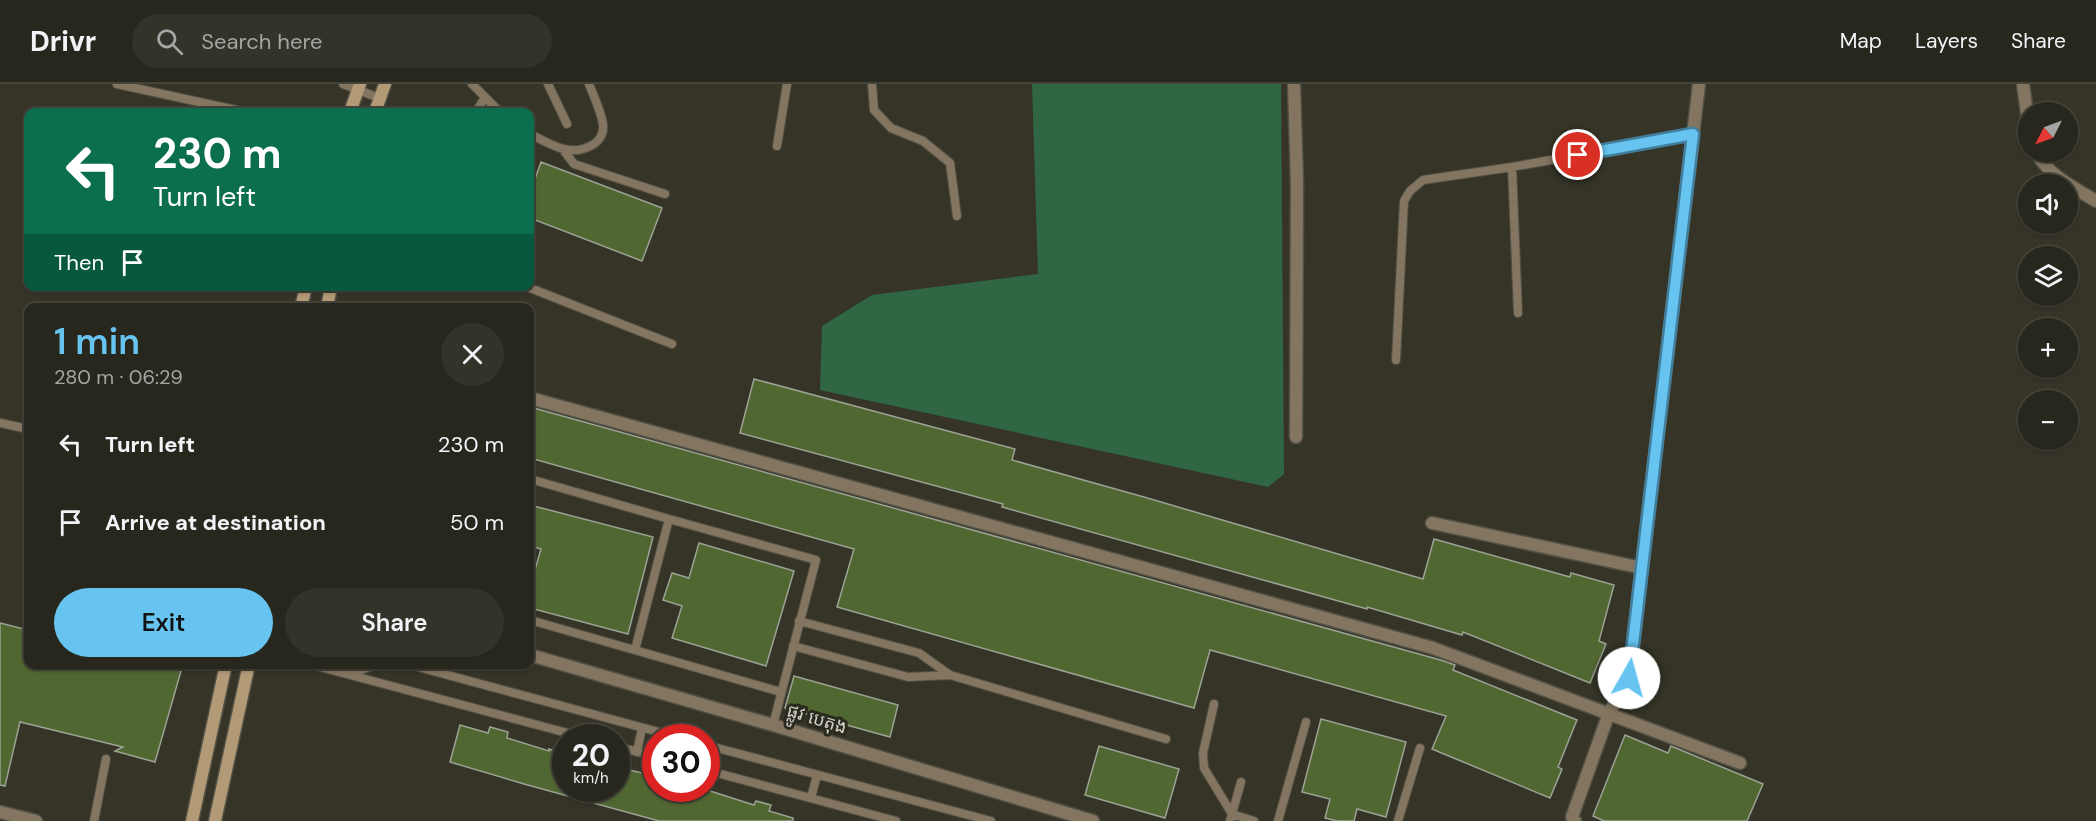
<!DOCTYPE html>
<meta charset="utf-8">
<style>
:root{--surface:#28271d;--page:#34332a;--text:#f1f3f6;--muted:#a5a5a4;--line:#44443b;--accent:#67c4f0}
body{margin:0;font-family:"DM Sans","Noto Sans Khmer",sans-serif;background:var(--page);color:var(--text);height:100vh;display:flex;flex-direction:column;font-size:22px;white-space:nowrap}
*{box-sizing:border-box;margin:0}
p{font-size:20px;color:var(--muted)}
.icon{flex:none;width:33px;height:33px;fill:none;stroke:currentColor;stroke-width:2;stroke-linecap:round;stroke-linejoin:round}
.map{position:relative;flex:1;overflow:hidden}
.panel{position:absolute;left:24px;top:219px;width:510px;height:366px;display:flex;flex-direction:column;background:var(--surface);border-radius:12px;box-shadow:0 2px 4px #0004,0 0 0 2px var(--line)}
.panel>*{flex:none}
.top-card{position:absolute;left:24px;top:24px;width:510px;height:183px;border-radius:12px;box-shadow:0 2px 4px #0004,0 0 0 2px var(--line);background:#0b6e4f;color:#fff;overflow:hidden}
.needle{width:39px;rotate:228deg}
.tools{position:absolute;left:2018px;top:18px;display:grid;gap:12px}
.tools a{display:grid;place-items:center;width:60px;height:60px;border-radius:50%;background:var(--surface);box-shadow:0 2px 4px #0004,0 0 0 2px var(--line);font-size:30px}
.speed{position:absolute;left:552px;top:640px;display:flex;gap:12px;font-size:30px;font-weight:700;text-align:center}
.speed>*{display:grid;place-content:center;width:78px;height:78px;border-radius:50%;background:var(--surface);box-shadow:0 2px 4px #0004,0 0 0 2px var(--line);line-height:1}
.speed small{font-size:15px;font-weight:400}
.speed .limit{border:9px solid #d22;background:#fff;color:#111}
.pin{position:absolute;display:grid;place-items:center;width:51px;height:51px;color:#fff;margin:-26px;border:3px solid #fff;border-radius:50%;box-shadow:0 2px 6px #0007}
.me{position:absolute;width:66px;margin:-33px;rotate:7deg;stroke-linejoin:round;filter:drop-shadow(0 0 4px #0008)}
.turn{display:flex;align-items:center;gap:21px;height:126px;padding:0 30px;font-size:27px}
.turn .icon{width:78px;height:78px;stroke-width:2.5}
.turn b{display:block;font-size:42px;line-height:51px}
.then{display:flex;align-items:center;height:57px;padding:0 30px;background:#0003;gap:12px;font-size:22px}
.round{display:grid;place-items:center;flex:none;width:63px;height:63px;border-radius:32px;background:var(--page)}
.head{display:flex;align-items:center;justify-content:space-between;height:102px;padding:0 30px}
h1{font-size:36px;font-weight:600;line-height:45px;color:var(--accent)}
.cta{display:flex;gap:12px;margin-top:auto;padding:12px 30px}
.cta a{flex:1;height:69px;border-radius:36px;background:var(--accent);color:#111;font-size:24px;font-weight:600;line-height:69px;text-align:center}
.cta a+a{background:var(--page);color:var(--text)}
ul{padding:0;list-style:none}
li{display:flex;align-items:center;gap:18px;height:78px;padding:0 30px}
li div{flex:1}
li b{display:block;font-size:22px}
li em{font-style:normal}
header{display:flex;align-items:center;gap:36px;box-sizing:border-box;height:84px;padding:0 30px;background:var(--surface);border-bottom:2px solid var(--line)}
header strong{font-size:28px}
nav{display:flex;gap:33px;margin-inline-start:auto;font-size:21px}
.search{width:420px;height:54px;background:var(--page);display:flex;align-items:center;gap:15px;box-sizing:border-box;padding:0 21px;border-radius:33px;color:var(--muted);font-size:22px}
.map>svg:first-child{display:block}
</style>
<header>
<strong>Drivr</strong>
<div class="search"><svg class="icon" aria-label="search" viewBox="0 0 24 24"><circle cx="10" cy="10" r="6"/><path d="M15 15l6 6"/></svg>Search here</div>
<nav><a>Map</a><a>Layers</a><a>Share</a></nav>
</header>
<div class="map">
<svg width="2096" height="737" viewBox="0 0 2096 737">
<rect width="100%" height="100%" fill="#353427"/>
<path fill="#306643" d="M1032,0H1281L1284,390L1268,403L820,306L822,242L872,211L1038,190Z"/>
<path fill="#516732" stroke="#9ba294" stroke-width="1.5" d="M541,78L662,124L642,177L530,134V109Z
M754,295L1015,365L1012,376L1144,413L1423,495L1434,455L1570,493L1571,489L1614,501L1599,557L1606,560L1590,599L1463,548L1462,551L1367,523V525L1002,423L1003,420L740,349Z
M530,323L1444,577L1455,581L1453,586L1577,636L1558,683L1562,685L1550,714L1432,665L1446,632L1210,566L1194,624L837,523L854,465L530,374Z
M530,421L653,453L628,550L530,524V488L534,489L541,465L530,462Z
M699,459L794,487L766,582L672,554L682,522L663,516L672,489L689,494Z
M0,539L28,546V580H163L181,587L155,678L115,667L123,663L20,638L5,702L0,701Z
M794,592L898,621L890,653L785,624Z
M1321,635L1406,658L1386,733L1357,725L1354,737H1337L1325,734L1330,715L1302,708Z
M460,641L488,649L490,643L508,648L507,654L549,667V665L566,670V705H616V683L656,692V705H704L754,721L756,717L771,721L769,727L793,734V737H659L524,700L450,678Z
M1625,651L1668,669L1671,662L1763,700L1747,737H1604L1593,732Z
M1099,662L1179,685L1165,734L1085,711Z"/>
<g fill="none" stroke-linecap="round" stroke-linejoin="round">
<g stroke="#515044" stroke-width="10">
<path id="lane" d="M117,0L245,28
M343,0L379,14
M472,0L500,28
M548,0L567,40
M872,0L874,26L891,44L923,57L950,79L957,132
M476,28L485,13
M530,50C551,60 571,75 594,60C601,55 604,48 603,40C601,27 594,13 589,0
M777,62L787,0
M564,67L574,80L665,110
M1512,83L1518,229
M525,202L672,260
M1396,276L1404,117L1410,107L1423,96L1512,83L1693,50
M0,339L28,345
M530,395L669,435L635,566
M669,435L816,476L773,641
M530,536L781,608
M799,537L919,569L950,591L1166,655
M793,562L908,593L950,591
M309,580L586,654
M407,580L681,654
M351,590L377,580
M1214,620L1203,669L1204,684L1232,730L1254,737
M706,661L991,737
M616,662L656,673
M637,668L642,644
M706,686L896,737
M811,714L817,691
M94,737L106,675
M1230,737L1241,698
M1278,737L1306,638
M1398,737L1420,664"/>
</g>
<g stroke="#515044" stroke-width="15">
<path id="street" d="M1294,0L1297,99L1296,353
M2023,0L2028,37
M2036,68C2049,92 2073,103 2096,117
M530,314L1433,564L1740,679
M1432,439L1642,484
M530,571L773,641L1093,737
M0,728L36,737
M1575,737L1572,733L1609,629L1629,594L1699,0"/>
</g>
<g stroke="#515044" stroke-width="15">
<path id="secondary" d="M350,28L360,0
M375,28L385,0
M301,224L306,202
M327,224L331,202
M192,737L226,580
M215,737L249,580"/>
</g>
<use href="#lane" stroke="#847560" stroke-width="8"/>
<use href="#street" stroke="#847560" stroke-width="12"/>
<use href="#secondary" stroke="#b29a77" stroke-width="12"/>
</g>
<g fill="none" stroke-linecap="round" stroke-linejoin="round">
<g stroke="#437f9c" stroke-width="15">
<path id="route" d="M1578,71L1693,50L1629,594"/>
</g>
<use href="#route" stroke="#67c4f0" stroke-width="10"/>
</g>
<g text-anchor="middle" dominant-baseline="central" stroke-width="6" stroke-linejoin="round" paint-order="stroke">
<g font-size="18" fill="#d2d1ca" stroke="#2b2a1e">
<text transform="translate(817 635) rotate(17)">ផ្លូវ បេតុង</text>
</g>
</g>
</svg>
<div class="tools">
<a><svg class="needle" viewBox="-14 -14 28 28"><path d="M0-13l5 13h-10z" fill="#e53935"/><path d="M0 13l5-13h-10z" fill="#a5a5a4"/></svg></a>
<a><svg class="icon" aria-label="sound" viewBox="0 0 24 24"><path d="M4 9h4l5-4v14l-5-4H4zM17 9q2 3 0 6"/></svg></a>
<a><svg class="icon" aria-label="layers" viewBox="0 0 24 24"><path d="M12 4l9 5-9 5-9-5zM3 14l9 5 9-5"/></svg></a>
<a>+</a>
<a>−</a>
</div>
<div class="speed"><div>20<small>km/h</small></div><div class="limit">30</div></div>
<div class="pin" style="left:1578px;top:71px;background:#d93025"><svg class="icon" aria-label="arrive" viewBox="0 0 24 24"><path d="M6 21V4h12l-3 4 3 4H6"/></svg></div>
<svg class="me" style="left:1629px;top:594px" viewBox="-20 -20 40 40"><circle r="19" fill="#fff"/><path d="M0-13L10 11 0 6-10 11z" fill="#67c4f0"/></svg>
<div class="top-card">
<div class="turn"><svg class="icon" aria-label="left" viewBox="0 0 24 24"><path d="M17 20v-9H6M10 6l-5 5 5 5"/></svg><div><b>230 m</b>Turn left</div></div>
<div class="then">Then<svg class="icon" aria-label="arrive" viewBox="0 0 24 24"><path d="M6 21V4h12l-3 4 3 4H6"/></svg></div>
</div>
<section class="panel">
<div class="head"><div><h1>1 min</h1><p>280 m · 06:29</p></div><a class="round"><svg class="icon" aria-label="close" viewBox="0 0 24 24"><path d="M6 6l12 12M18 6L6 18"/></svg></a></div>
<ul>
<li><svg class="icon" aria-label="left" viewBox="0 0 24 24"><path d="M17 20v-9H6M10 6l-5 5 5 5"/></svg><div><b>Turn left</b></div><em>230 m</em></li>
<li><svg class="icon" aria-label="arrive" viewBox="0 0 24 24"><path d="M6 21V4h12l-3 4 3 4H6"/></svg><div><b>Arrive at destination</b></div><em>50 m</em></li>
</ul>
<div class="cta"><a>Exit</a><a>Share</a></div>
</section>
</div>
